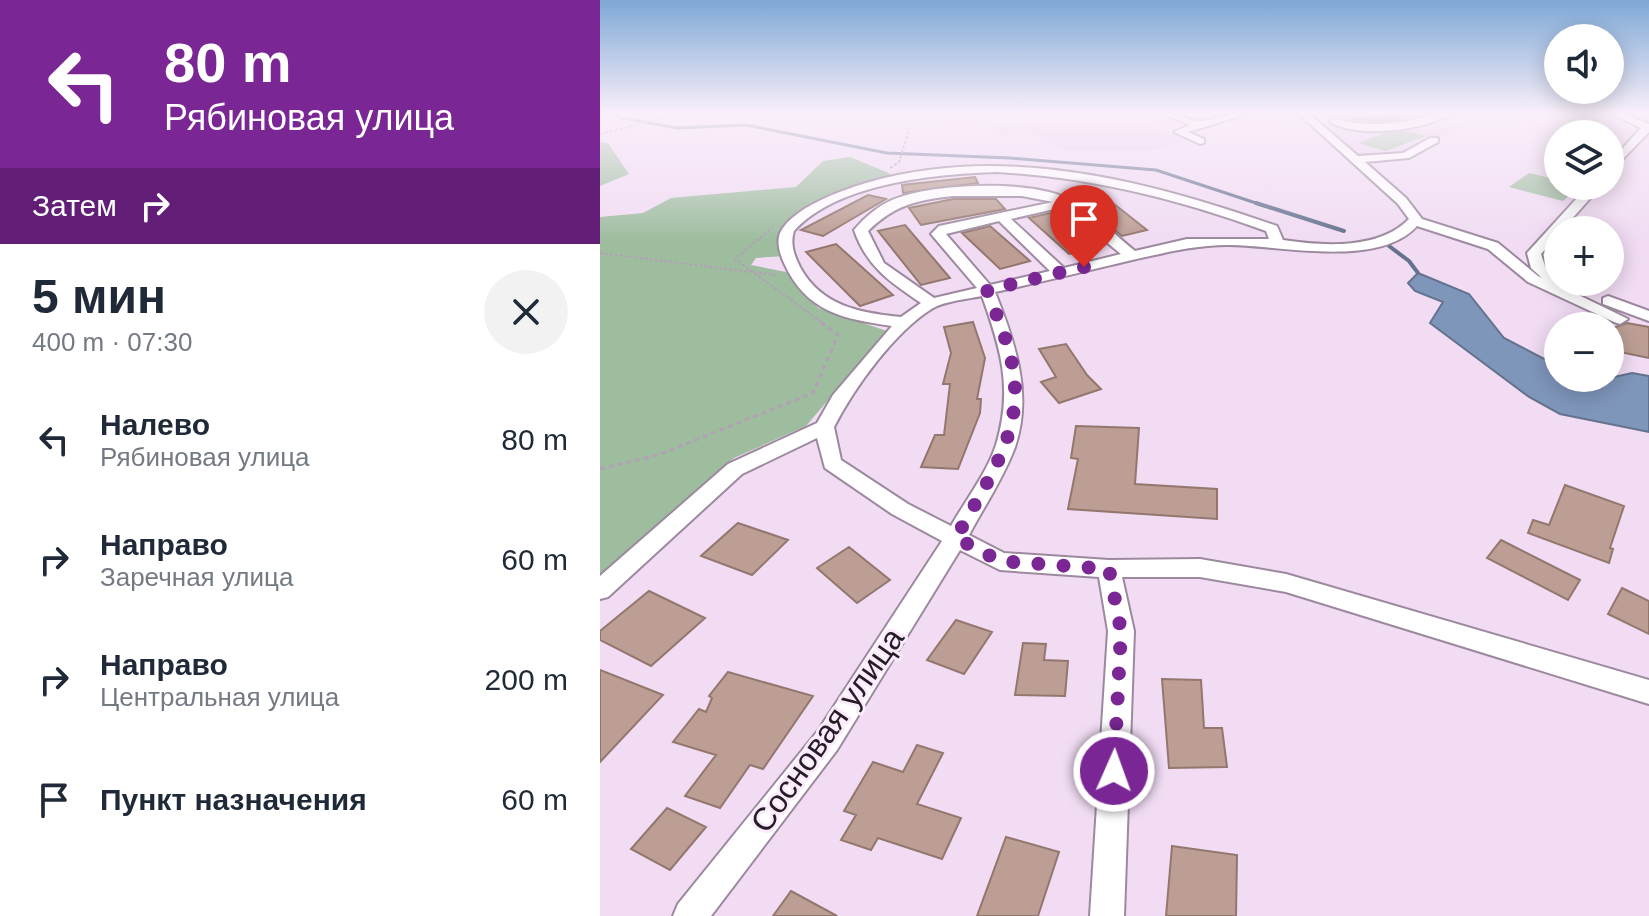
<!DOCTYPE html>
<html lang="ru">
<meta charset="utf-8">
<style>
:root{--surface:#fff;--page:#f2f2f3;--text:#1f2937;--muted:#747a83}
body{margin:0;font-family:Helvetica,sans-serif;background:var(--page);color:var(--text);height:100vh;display:flex;flex-direction:column;font-size:30px;white-space:nowrap}
*{box-sizing:border-box;margin:0}
p{font-size:26px;color:var(--muted)}
.icon{flex:none;width:44px;height:44px;fill:none;stroke:currentColor;stroke-width:2;stroke-linecap:round;stroke-linejoin:round}
.map{position:relative;flex:1;overflow:hidden}
.sheet{display:flex;flex-direction:column;background:var(--surface);width:600px}
.sheet>*{flex:none}
.banner{background:#7b2695;color:#fff;overflow:hidden}
.fabs{position:absolute;left:944px;top:24px;display:grid;gap:16px}
.fabs a{display:grid;place-items:center;width:80px;height:80px;border-radius:50%;background:var(--surface);box-shadow:0 4px 20px #0003;font-size:40px}
.pin{position:absolute;display:grid;place-items:center;width:68px;height:68px;color:#fff;margin:-82px -34px;border-radius:50% 50% 50% 0;rotate:-45deg;box-shadow:0 0 8px #0007}
.pin .icon{rotate:45deg}
.me{position:absolute;width:88px;margin:-44px;rotate:2deg;stroke-linejoin:round;filter:drop-shadow(0 0 6px #0008)}
.turn{display:flex;align-items:center;gap:28px;height:168px;padding:0 32px;font-size:36px}
.turn .icon{width:104px;height:104px;stroke-width:2.5}
.turn b{display:block;font-size:56px;line-height:68px}
.then{display:flex;align-items:center;height:76px;padding:0 32px;background:#0003;gap:16px;font-size:30px}
.round{display:grid;place-items:center;flex:none;width:84px;height:84px;border-radius:42px;background:var(--page)}
.summary{display:flex;align-items:center;justify-content:space-between;height:136px;padding:0 32px}
h1{font-size:48px;font-weight:700;line-height:60px}
ul{padding:0;list-style:none}
li{display:flex;align-items:center;gap:24px;height:120px;padding:0 32px}
li div{flex:1}
li b{display:block;font-size:30px}
li em{font-style:normal}
main{display:flex;flex:1;min-height:0}
.map>svg:first-child{display:block}
</style>
<main>
<section class="sheet">
<div class="banner">
<div class="turn"><svg class="icon" aria-label="left" viewBox="0 0 24 24"><path d="M17 20v-9H6M10 6l-5 5 5 5"/></svg><div><b>80 m</b>Рябиновая улица</div></div>
<div class="then">Затем<svg class="icon" aria-label="right" viewBox="0 0 24 24"><path d="M7 20v-9h11M14 6l5 5-5 5"/></svg></div>
</div>
<div class="summary"><div><h1>5 мин</h1><p>400 m · 07:30</p></div><a class="round"><svg class="icon" aria-label="close" viewBox="0 0 24 24"><path d="M6 6l12 12M18 6L6 18"/></svg></a></div>
<ul>
<li><svg class="icon" aria-label="left" viewBox="0 0 24 24"><path d="M17 20v-9H6M10 6l-5 5 5 5"/></svg><div><b>Налево</b><p>Рябиновая улица</p></div><em>80 m</em></li>
<li><svg class="icon" aria-label="right" viewBox="0 0 24 24"><path d="M7 20v-9h11M14 6l5 5-5 5"/></svg><div><b>Направо</b><p>Заречная улица</p></div><em>60 m</em></li>
<li><svg class="icon" aria-label="right" viewBox="0 0 24 24"><path d="M7 20v-9h11M14 6l5 5-5 5"/></svg><div><b>Направо</b><p>Центральная улица</p></div><em>200 m</em></li>
<li><svg class="icon" aria-label="arrive" viewBox="0 0 24 24"><path d="M6 21V4h12l-3 4 3 4H6"/></svg><div><b>Пункт назначения</b></div><em>60 m</em></li>
</ul>
</section>
<div class="map">
<svg width="1049" height="916" viewBox="0 0 1049 916">
<rect width="100%" height="100%" fill="#f1dcf3"/>
<path fill="#ead0ed" d="M324,112H517L589,141L552,151H469L424,131L403,135L373,121L347,124Z
M710,112H900L796,155L761,157Z"/>
<path fill="#9ebd9f" d="M798,128L826,136L786,151L758,143Z
M0,142L8,143L29,174L0,186Z
M250,157L291,174L255,188L184,224L185,256L156,258L151,265L191,273L218,308L287,331L206,426L134,458L0,577V217L43,213L71,198L196,187L223,161Z
M929,173L958,180V186H980L963,201L909,187Z"/>
<path fill="#7f96bb" stroke="#64728e" stroke-width="2" d="M818,273L869,294L904,338L958,366V378H1010L1032,373L1049,376V432L960,414L929,397L830,323L843,302L815,291L808,283Z"/>
<g fill="none" stroke-linecap="round" stroke-linejoin="round">
<path stroke="#64728e" stroke-width="3" d="M12,112L22,118L77,128L146,125L287,153L410,158L556,170L662,205"/>
<path stroke="#64728e" stroke-width="4" d="M656,203L744,231
M789,246L809,261L818,273"/>
</g>
<path fill="#bc9e94" stroke="#93776e" stroke-width="2" d="M741,112H811L812,114L794,120L775,121L755,119L740,115Z
M375,177L378,183L303,193L302,185Z
M268,195L286,199L223,236L201,230Z
M353,199H396L405,209L321,225L309,208Z
M509,200L547,230L522,236L485,205Z
M450,213L491,249L469,254L429,218Z
M305,225L350,278L321,285L278,231Z
M390,226L430,261L400,269L362,233Z
M236,244L293,295L260,306L206,252Z
M373,322L385,358L377,399H381L380,413L358,469L321,467L335,435H344L350,384H343L351,353L344,327Z
M1027,323L1049,327V358L1010,350V329Z
M466,344L487,375L501,389L459,403L441,382L456,377L439,349Z
M476,426L539,428L535,484L617,489V519L468,509L478,459L471,458Z
M965,485L1024,506L1010,548L1013,549L1009,563L928,533L933,520L949,525Z
M138,523L188,540L152,575L101,556Z
M901,540L980,580L968,600L887,558Z
M249,547L290,580L257,603L217,568Z
M1022,588L1049,601V634L1008,614Z
M49,591L105,618L51,666L0,640V631Z
M356,620L392,632L364,674L327,660Z
M423,643L446,644L444,660L468,661L465,696L415,695Z
M0,670L63,695L0,762Z
M128,672L213,696L163,769L150,765L120,808L85,796L116,755L73,742L99,709L106,712L112,698L109,696Z
M562,679L601,680L604,728H622L627,767L569,768Z
M317,745L343,753L317,804L361,818L342,859L278,838L271,850L241,840L256,815L244,811L273,762L303,772Z
M67,808L106,827L70,870L31,849Z
M406,837L459,852L438,916H377Z
M572,846L637,855L636,916H566Z
M191,891L237,916H173Z"/>
<g fill="none" stroke-linecap="round" stroke-linejoin="round">
<g stroke="#9c899e" stroke-width="4">
<path id="minor" d="M279,112H290L285,115Z
M558,112C573,111 588,122 602,121C620,119 635,111 653,112L588,132L604,139V143L600,144L574,132L590,125Z
M697,112H707L758,156L803,153L830,138H838V142L809,158L765,162L806,198L822,219L898,243L938,276L942,278L931,268L927,253L988,186H1001L962,230H958V235L941,254L945,266L958,276V282H963L958,285L1028,319L1020,324L1014,322L928,282L888,249L817,226C778,269 680,245 628,245C595,245 564,253 532,260C486,271 441,282 395,292C415,342 433,394 415,447C404,477 384,507 369,535L404,553L509,560L600,559L686,574L1049,680V704L686,592L600,577H522L534,631L524,916H490L508,631L499,577L400,570L360,550L237,750L111,916H73L78,904L217,732L342,541L292,514L225,468L217,438L142,474L8,597L0,599V576L128,464L217,423L233,395L292,326C243,319 206,312 184,263C179,252 175,238 183,228C202,200 270,180 303,174C430,150 557,184 677,226L683,240C723,246 779,250 809,219L798,204ZM397,172C491,177 578,199 666,231L669,239H587L535,251C510,231 486,204 456,194C417,181 330,184 292,200C278,206 264,218 254,230C267,267 290,282 321,303L301,317C260,313 221,306 200,267C194,255 190,244 194,231C237,183 336,174 397,172ZM353,196H422L453,202L339,226L331,234L377,288L334,298L284,263L268,231C294,205 317,200 353,196ZM463,207L521,254L464,268L411,219ZM399,221L450,271L390,285L346,234ZM382,296C401,349 413,389 396,445C387,473 365,501 351,526L308,504L241,460L234,427C254,388 295,331 333,308C346,301 367,299 382,296Z
M841,112H855C827,130 759,139 730,122L735,119C772,128 805,124 841,112Z
M1007,112H1020L1049,124V132L1010,172V162L1041,128Z
M1008,296L1049,311V321L1003,304V298Z"/>
</g>
<path stroke="#b1a1b3" stroke-width="2" stroke-dasharray="3 2" stroke-linecap="butt" d="M0,134L87,112
M290,168L299,162L310,127
M174,226L135,259L221,322
M0,253L176,275"/>
<path stroke="#b1a1b3" stroke-width="3" stroke-dasharray="5 4" stroke-linecap="butt" d="M0,469L58,455L213,393L238,335L218,320"/>
<use href="#minor" fill="#fff" fill-rule="evenodd"/>
</g>
<linearGradient id="sky" x2="0" y2="1"><stop stop-color="#7ea8d6"/><stop offset="0.47" stop-color="#f9effa"/><stop offset="1" stop-color="#f9effa" stop-opacity="0"/></linearGradient>
<rect width="1049" height="240" fill="url(#sky)"/>
<g fill="none" stroke-linecap="round" stroke-linejoin="round">
<path stroke="#7b2695" stroke-width="14" stroke-dasharray="0 25.2" d="M484,267L387,290C399,322 415,356 415,391C416,444 380,493 356,538L400,561L509,569L521,631L514,771"/>
</g>
<g text-anchor="middle" dominant-baseline="central" stroke-width="6" stroke-linejoin="round" paint-order="stroke">
<g font-size="32" fill="#241d25" stroke="#fbebfd">
<text transform="translate(227 730) rotate(-55)">Сосновая улица</text>
</g>
</g>
</svg>
<div class="fabs">
<a><svg class="icon" aria-label="sound" viewBox="0 0 24 24"><path d="M4 9h4l5-4v14l-5-4H4zM17 9q2 3 0 6"/></svg></a>
<a><svg class="icon" aria-label="layers" viewBox="0 0 24 24"><path d="M12 4l9 5-9 5-9-5zM3 14l9 5 9-5"/></svg></a>
<a>+</a>
<a>−</a>
</div>
<div class="pin" style="left:484px;top:267px;background:#d93025"><svg class="icon" aria-label="arrive" viewBox="0 0 24 24"><path d="M6 21V4h12l-3 4 3 4H6"/></svg></div>
<svg class="me" style="left:514px;top:771px" viewBox="-20 -20 40 40"><circle r="17" fill="#7b2695" stroke="#fff" stroke-width="3"/><path d="M0-11L8 9 0 5-8 9z" fill="#fff"/></svg>
</div>
</main>
